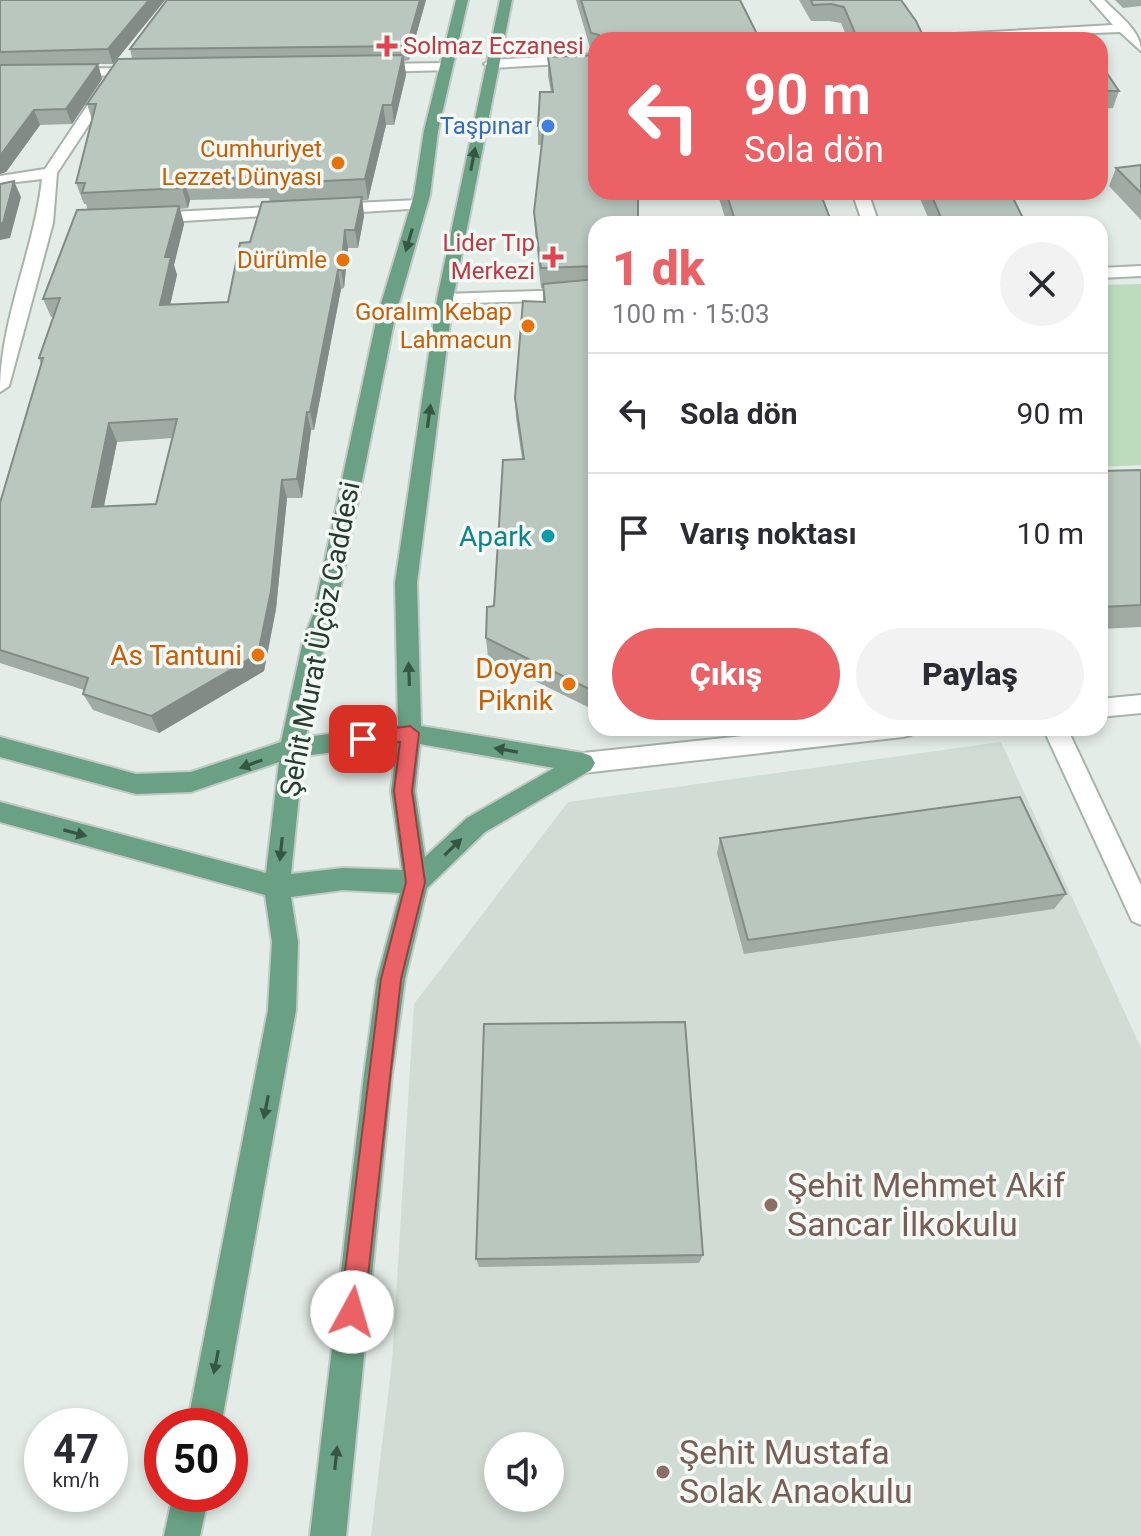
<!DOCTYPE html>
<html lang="tr">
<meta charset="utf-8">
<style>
:root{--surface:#fff;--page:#f2f2f3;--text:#2b2b33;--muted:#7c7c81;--line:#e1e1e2;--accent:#eb6266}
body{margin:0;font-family:Roboto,sans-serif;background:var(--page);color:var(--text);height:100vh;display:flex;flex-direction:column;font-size:30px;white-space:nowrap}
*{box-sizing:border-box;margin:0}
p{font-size:26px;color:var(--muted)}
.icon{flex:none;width:44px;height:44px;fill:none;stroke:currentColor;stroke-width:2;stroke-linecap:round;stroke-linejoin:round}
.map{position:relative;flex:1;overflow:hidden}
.details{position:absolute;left:588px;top:216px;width:520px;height:520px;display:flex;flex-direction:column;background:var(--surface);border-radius:24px;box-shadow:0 4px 12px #0003}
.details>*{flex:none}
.hud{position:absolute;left:588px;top:32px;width:520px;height:168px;border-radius:24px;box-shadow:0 4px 12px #0003;background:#eb6266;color:#fff;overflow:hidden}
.fabs{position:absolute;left:484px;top:1432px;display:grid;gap:16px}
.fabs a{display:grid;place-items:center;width:80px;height:80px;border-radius:50%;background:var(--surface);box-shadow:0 4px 12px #0003;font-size:40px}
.speed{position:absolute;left:24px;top:1408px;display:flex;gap:16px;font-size:40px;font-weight:700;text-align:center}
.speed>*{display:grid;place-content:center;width:104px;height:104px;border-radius:50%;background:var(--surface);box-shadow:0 4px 12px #0003;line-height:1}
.speed small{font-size:20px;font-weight:400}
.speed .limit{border:12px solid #d22;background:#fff;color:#111}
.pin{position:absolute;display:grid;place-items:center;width:68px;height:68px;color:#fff;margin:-34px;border-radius:16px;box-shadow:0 4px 12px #0006}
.me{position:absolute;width:88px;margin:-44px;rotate:6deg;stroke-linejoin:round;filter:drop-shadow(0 0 6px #0008)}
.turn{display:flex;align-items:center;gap:28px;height:168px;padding:0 24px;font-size:36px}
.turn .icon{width:104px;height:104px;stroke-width:2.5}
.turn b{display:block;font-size:56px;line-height:68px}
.round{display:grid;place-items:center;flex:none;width:84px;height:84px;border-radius:42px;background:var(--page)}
.overview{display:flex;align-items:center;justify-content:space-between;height:136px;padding:0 24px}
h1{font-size:48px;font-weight:800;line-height:60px;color:var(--accent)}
.button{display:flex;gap:16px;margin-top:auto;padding:16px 24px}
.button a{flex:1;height:92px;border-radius:48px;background:var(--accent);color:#fff;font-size:32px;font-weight:800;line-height:92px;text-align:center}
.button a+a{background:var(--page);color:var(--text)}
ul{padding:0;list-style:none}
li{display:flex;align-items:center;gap:24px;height:120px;padding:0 24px;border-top:2px solid var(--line)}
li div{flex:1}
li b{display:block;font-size:30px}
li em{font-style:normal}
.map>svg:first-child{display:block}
</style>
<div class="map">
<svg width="1141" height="1536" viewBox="0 0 1141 1536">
<rect width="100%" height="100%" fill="#e3ece6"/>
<path fill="#d1dcd4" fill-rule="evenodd" d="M1001,742L1141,1048V1536H371L392,1362L414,1004L568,802ZM498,1446H550V1498H498Z"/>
<path fill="#bddcbd" d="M1141,284V465L1100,467V285Z"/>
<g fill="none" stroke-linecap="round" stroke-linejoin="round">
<g stroke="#a6b4ab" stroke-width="4">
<path id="minor" d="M1091,0H1104C1118,15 1141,30 1141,51L1120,32L914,40L920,36L1113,25Z
M596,54V62L491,68L484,64L491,60Z
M447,63L452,64V70L374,72L367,68L374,64Z
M147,68L149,71L142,75L0,77V69Z
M101,85L113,88L57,173L53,223L9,386L0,392C0,319 34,251 42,179L0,184V176L45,169Z
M852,192H868L879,224H863Z
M419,200L427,205L424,208L331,214L323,209L331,204Z
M290,206L298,211L295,214L151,223L143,218L151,213Z
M1141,266V276L1100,278V268Z
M596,289V299L445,304L437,299L445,294Z
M1141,695V713L1100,717V699Z
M817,728H915L911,735L903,737L583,773L575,770L571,763L575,756L583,753Z
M1043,728H1067L1141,885V925L1132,921Z"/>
</g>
<g stroke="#c2c9c5" stroke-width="4">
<path id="major" d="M456,0H468L438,131L430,195L395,317L335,615L325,641L306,737L398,725L395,583L437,299L500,0H512L453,299L417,583L421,726L583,753L591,756L595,763L591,770L485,832L427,888L405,979L392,1075L346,1536H310L364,1075L377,979L400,893L343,890L291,897L298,942L296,1010L221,1426H187L268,1010L272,942L265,895L0,822V802L266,873L279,762L191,792L136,794L0,757V737L136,774L191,772L281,742L303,641L313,615L377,317L414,195L424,131ZM397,744L391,791L402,870L343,868L291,874L303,756ZM420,744L554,768L467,818L425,857L415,791Z
M173,1494H209L200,1536H164Z"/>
</g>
<use href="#minor" fill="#fff" fill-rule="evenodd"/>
<use href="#major" fill="#6aa083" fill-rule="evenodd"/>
</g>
<path fill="#9faba3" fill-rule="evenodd" d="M0,0H165L113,64H98L102,79L72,124L40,125L6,172L0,174Z
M167,0H426L409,60L404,61L406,75L394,125H386L368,200H362L364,216L358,248H348L344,288L341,289L314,430H311L302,498H287L276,609L264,671L159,733L93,710L83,694L84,690L0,663V503L41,364L39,358L53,317H51L43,299L88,210L86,204H84L76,183L92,120L87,104L132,58L130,49ZM269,198L270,202L250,242L228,302L170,305L177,275L174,265L184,224L180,209L188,208L190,200ZM173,438L156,504L104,506L117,442Z
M576,0H740L760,40H596V711L488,658L486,638L522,459L516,418L515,398L543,302V288H541L535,232L534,212L542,145H538V126L551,92L548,76V57L596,55V53L591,51Z
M799,0H901L925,40H848L841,23L829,21H811Z
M1115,0H1141V6L1123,8Z
M1100,63L1119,91L1113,108L1100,109Z
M1141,165V220L1109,186L1116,168Z
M717,192H820L832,224H727Z
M917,192H1010L1023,218L1021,224H931Z
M1141,470V627L1100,629V471Z
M720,838L1066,894L1054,909L744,954L717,853Z
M703,1255L699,1263L479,1267L476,1259Z"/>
<path fill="#828b85" d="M149,0H165L113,64L108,49Z
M420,0H426L409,60L407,46Z
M403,55L406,75L394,125L392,105Z
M98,64L102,79L72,124L66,109Z
M383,105L386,125L368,200L365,179Z
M34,110L40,125L6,172L0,174V156Z
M184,180L190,200L188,208L182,188Z
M14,181L21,197L10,238L0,240V223Z
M362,197L364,216L358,248L355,230Z
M179,206L184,224L174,265L177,275L166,323L160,305L165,257Z
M345,230L348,248L344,288L341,270Z
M338,270L341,289L314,430L310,412Z
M307,412L311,430L302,498L297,479Z
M109,423L117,442L100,525L92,507Z
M282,480L287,498L276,609L264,671L159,733L151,716Z"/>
<path fill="#b9c7be" stroke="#828b85" stroke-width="2" fill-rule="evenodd" d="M0,0H149L108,49L0,52Z
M167,0H420L407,46L130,49Z
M581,0H740L760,40H598L599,35L591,33Z
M811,0H901L916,21L925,40H858L844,7L831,4L813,5Z
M403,55L392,105H383L365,179L266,184L268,177L184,180L182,188L82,193L85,183H76L96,104H87L118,59Z
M596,55V192H638V224H596V266L541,268L534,212L544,125L538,126L540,92H553L548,57Z
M1100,63L1119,91H1100Z
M98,64L66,109L34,110L0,156V65Z
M1141,165V193L1116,168Z
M14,181L3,223H0V184Z
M726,192H820L832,224H730L728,217H734Z
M930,192H1010L1023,218L942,220Z
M362,197L355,230H345L341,270H338L310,412H307L297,479L282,480L271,591L258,654L151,716L83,694L88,678L0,650V503L43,358H39L60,298L43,299L77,210L179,206L165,257H171L160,305L228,302L240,243L250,242L262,202ZM177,419L156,504L92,507L109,423Z
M596,279V692H595L486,638L487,607L494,606L503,460L524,459L515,398L523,301L545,302L543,284Z
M1141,470V605L1101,607L1100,604V471Z
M1020,797L1066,894L748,940L720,838Z
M685,1022L703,1255L476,1259L484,1024Z"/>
<defs><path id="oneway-solid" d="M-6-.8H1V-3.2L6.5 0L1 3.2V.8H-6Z" transform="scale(2)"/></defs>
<g fill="#365644">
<use href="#oneway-solid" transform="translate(473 159) rotate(-79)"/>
<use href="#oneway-solid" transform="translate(409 240) rotate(106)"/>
<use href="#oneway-solid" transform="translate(429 416) rotate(-82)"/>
<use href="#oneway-solid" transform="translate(409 674) rotate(-92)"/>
<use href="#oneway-solid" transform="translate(506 750) rotate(-170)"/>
<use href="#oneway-solid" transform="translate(251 764) rotate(160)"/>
<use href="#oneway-solid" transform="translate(75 833) rotate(15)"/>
<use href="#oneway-solid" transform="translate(453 847) rotate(-44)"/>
<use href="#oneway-solid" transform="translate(281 849) rotate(96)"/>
<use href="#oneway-solid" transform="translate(266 1107) rotate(101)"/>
<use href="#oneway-solid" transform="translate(216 1362) rotate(101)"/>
<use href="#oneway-solid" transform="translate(336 1458) rotate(-84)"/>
</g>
<path fill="#eb6266" stroke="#994042" stroke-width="2" d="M410,726L419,733L412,791L425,882L401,979L364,1312L360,1320L352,1324L343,1320L340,1312L381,979L406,882L394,791L400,742L363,746L354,739L363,732Z"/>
<g fill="#e0444e" stroke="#f4f9f5" stroke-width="3">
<path d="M383 34h8v8h8v8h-8v8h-8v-8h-8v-8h8z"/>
<path d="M549 245h8v8h8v8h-8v8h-8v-8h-8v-8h8z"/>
</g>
<circle fill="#3f7fe0" stroke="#f4f9f5" stroke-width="3" cx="548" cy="126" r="8"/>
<g fill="#e8710a" stroke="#f4f9f5" stroke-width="3">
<circle cx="338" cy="163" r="8"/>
<circle cx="343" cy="260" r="8"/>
<circle cx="528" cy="326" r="8"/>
<circle cx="258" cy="655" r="8"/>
<circle cx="569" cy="684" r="8"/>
</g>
<circle fill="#0f9aa8" stroke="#f4f9f5" stroke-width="3" cx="548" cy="536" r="8"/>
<g fill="#8d6e63" stroke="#f4f9f5" stroke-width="3">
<circle cx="771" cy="1205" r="8"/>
<circle cx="663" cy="1472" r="8"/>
</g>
<g text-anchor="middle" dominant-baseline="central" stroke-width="7" stroke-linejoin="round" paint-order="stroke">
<g font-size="24" fill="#be3a42" stroke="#f4f9f5" text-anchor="start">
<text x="403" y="46">Solmaz Eczanesi</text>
<text x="535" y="243" text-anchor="end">Lider Tıp<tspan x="535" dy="28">Merkezi</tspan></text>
</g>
<g font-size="24" fill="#366cbe" stroke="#f4f9f5" text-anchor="end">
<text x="532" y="126">Taşpınar</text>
</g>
<g font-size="24" fill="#c56008" stroke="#f4f9f5" text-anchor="end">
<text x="322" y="149">Cumhuriyet<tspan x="322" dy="28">Lezzet Dünyası</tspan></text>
<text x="327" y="260">Dürümle</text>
<text x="512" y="312">Goralım Kebap<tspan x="512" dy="28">Lahmacun</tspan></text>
</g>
<g font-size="28" fill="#0d838f" stroke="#f4f9f5" text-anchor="end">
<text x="532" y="536">Apark</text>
</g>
<g font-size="28" fill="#243d2f" stroke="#f4f9f5">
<text transform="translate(320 639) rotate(-79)">Şehit Murat Üçöz Caddesi</text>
</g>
<g font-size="28" fill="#c56008" stroke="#f4f9f5" text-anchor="end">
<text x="242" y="655">As Tantuni</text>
<text x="553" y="668">Doyan<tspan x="553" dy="32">Piknik</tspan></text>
</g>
<g font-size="34" fill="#785e54" stroke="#f4f9f5" text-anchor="start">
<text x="787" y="1185">Şehit Mehmet Akif<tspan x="787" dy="39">Sancar İlkokulu</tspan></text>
<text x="679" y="1452">Şehit Mustafa<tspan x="679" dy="39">Solak Anaokulu</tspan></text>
</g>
</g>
</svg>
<div class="fabs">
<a><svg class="icon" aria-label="sound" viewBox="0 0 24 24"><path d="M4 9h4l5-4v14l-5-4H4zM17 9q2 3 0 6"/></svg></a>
</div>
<div class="speed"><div>47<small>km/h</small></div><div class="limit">50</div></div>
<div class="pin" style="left:363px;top:739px;background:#d93025"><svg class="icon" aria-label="arrive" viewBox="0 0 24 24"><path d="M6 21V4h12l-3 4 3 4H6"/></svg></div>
<svg class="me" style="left:352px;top:1312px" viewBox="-20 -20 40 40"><circle r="19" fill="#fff"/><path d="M0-13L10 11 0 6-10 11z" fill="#eb6266"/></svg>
<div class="hud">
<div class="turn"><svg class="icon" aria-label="left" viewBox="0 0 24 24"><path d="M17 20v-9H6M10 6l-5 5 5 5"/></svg><div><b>90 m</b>Sola dön</div></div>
</div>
<section class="details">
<div class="overview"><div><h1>1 dk</h1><p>100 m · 15:03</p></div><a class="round"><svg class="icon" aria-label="close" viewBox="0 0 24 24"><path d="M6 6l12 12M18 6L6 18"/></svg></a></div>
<ul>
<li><svg class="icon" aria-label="left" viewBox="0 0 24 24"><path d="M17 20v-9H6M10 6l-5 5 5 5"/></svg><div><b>Sola dön</b></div><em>90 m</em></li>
<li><svg class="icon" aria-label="arrive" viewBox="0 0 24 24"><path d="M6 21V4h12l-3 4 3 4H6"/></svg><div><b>Varış noktası</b></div><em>10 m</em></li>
</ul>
<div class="button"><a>Çıkış</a><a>Paylaş</a></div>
</section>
</div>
